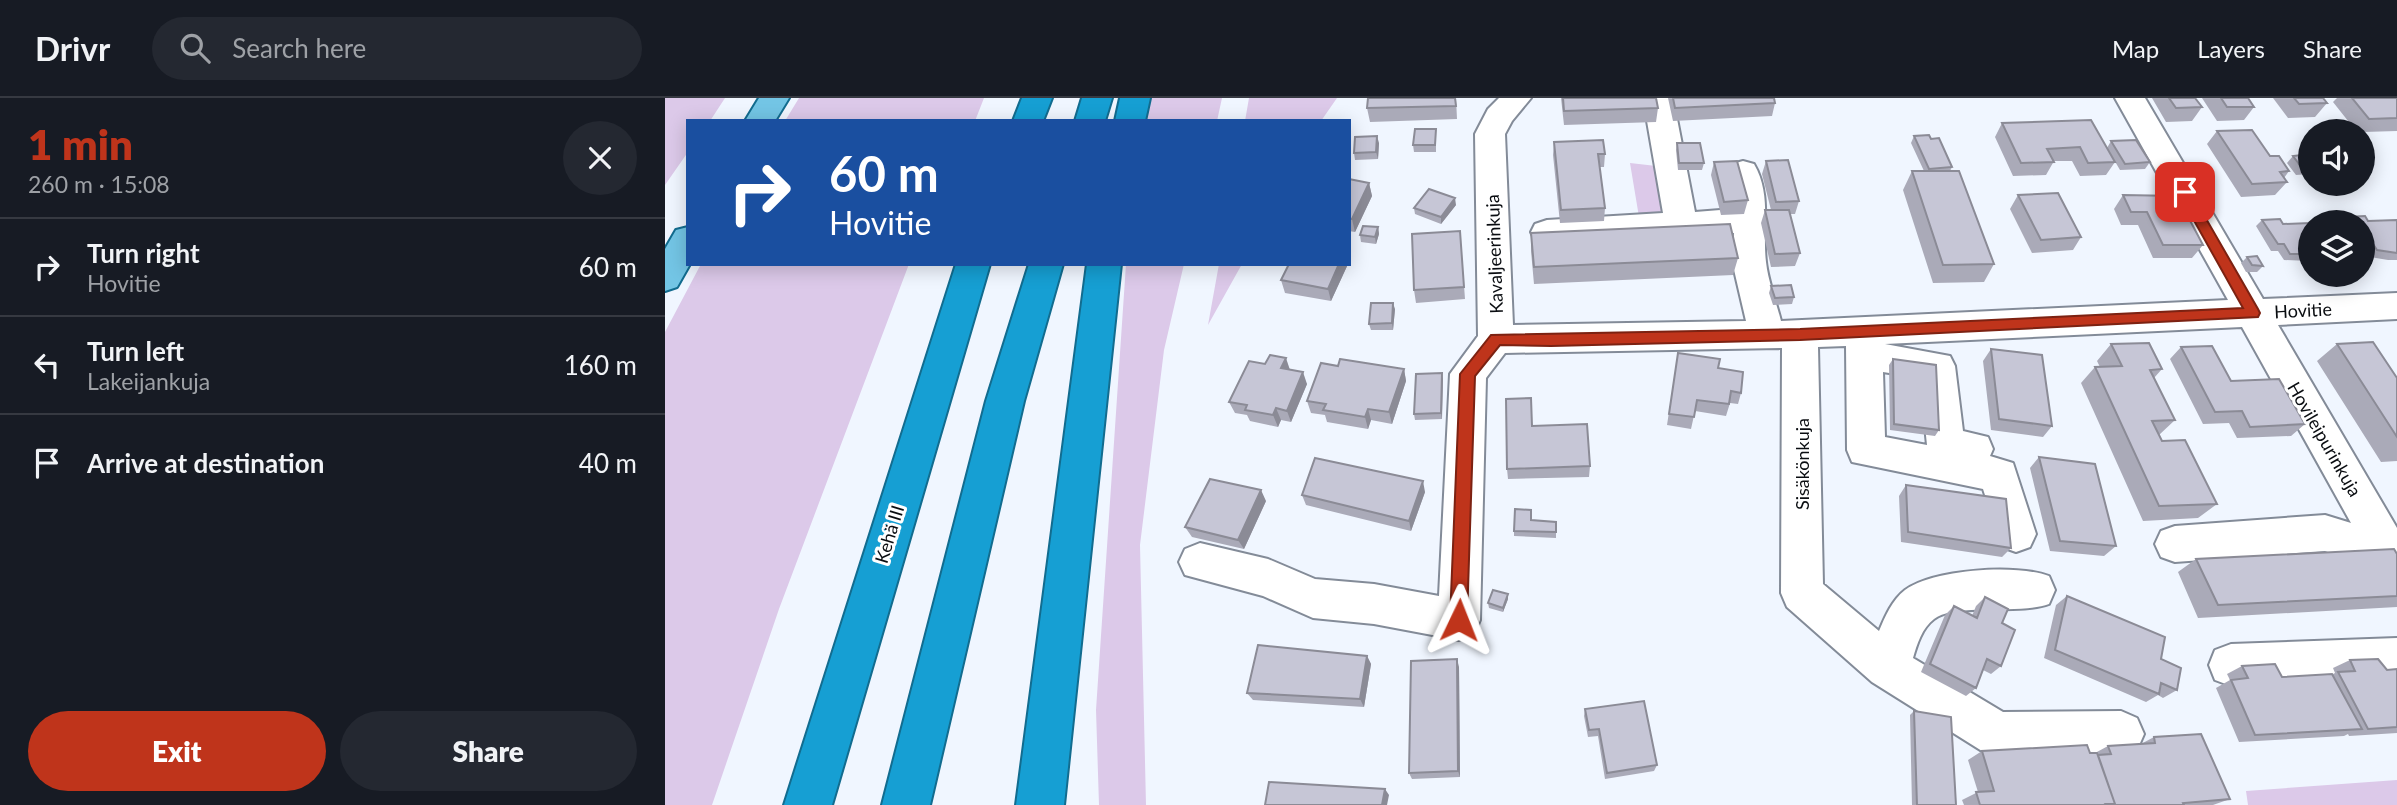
<!DOCTYPE html>
<meta charset="utf-8">
<style>
:root{--surface:#171b24;--page:#242831;--text:#f1f3f6;--muted:#9ea1a6;--line:#363941;--accent:#bf341b}
body{margin:0;font-family:Lato,sans-serif;background:var(--page);color:var(--text);height:100vh;display:flex;flex-direction:column;font-size:26px;white-space:nowrap}
*{box-sizing:border-box;margin:0}
p{font-size:23px;color:var(--muted)}
.icon{flex:none;width:38px;height:38px;fill:none;stroke:currentColor;stroke-width:2;stroke-linecap:round;stroke-linejoin:round}
.map{position:relative;flex:1;overflow:hidden}
.drawer{display:flex;flex-direction:column;background:var(--surface);width:665px}
.drawer>*{flex:none}
.banner{position:absolute;left:21px;top:21px;width:665px;height:147px;border-radius:0px;box-shadow:0 4px 18px #0003;background:#1a4fa0;color:#fff;overflow:hidden}
.fabs{position:absolute;left:1633px;top:21px;display:grid;gap:14px}
.fabs a{display:grid;place-items:center;width:77px;height:77px;border-radius:50%;background:var(--surface);box-shadow:0 4px 18px #0003;font-size:35px}
.pin{position:absolute;display:grid;place-items:center;width:60px;height:60px;color:#fff;margin:-30px;border-radius:14px;box-shadow:0 4px 10px #0006}
.me{position:absolute;width:77px;margin:-38px;rotate:2deg;stroke-linejoin:round;filter:drop-shadow(0 0 5px #0008)}
.turn{display:flex;align-items:center;gap:24px;height:147px;padding:0 28px;font-size:32px}
.turn .icon{width:91px;height:91px;stroke-width:2.5}
.turn b{display:block;font-size:49px;line-height:60px}
.round{display:grid;place-items:center;flex:none;width:74px;height:74px;border-radius:37px;background:var(--page)}
.summary{display:flex;align-items:center;justify-content:space-between;height:119px;padding:0 28px}
h1{font-size:42px;font-weight:800;line-height:52px;color:var(--accent)}
.cta{display:flex;gap:14px;margin-top:auto;padding:14px 28px}
.cta a{flex:1;height:80px;border-radius:42px;background:var(--accent);color:#fff;font-size:28px;font-weight:800;line-height:80px;text-align:center}
.cta a+a{background:var(--page);color:var(--text)}
ul{padding:0;list-style:none}
li{display:flex;align-items:center;gap:21px;height:98px;padding:0 28px;border-top:2px solid var(--line)}
li div{flex:1}
li b{display:block;font-size:26px}
li em{font-style:normal}
header{display:flex;align-items:center;gap:42px;box-sizing:border-box;height:98px;padding:0 35px;background:var(--surface);border-bottom:2px solid var(--line)}
header strong{font-size:33px}
nav{display:flex;gap:38px;margin-inline-start:auto;font-size:24px}
.search{width:490px;height:63px;background:var(--page);display:flex;align-items:center;gap:18px;box-sizing:border-box;padding:0 24px;border-radius:38px;color:var(--muted);font-size:26px}
main{display:flex;flex:1;min-height:0}
.map>svg:first-child{display:block}
</style>
<header>
<strong>Drivr</strong>
<div class="search"><svg class="icon" aria-label="search" viewBox="0 0 24 24"><circle cx="10" cy="10" r="6"/><path d="M15 15l6 6"/></svg>Search here</div>
<nav><a>Map</a><a>Layers</a><a>Share</a></nav>
</header>
<main>
<section class="drawer">
<div class="summary"><div><h1>1 min</h1><p>260 m · 15:08</p></div><a class="round"><svg class="icon" aria-label="close" viewBox="0 0 24 24"><path d="M6 6l12 12M18 6L6 18"/></svg></a></div>
<ul>
<li><svg class="icon" aria-label="right" viewBox="0 0 24 24"><path d="M7 20v-9h11M14 6l5 5-5 5"/></svg><div><b>Turn right</b><p>Hovitie</p></div><em>60 m</em></li>
<li><svg class="icon" aria-label="left" viewBox="0 0 24 24"><path d="M17 20v-9H6M10 6l-5 5 5 5"/></svg><div><b>Turn left</b><p>Lakeijankuja</p></div><em>160 m</em></li>
<li><svg class="icon" aria-label="arrive" viewBox="0 0 24 24"><path d="M6 21V4h12l-3 4 3 4H6"/></svg><div><b>Arrive at destination</b></div><em>40 m</em></li>
</ul>
<div class="cta"><a>Exit</a><a>Share</a></div>
</section>
<div class="map">
<svg width="1732" height="707" viewBox="0 0 1732 707">
<rect width="100%" height="100%" fill="#f0f6ff"/>
<path fill="#dcc9e9" d="M0,0H60L45,23H23V54L0,87Z
M134,0H319L310,23H120Z
M483,0H557L552,23H479Z
M584,0H672L656,23H580Z
M965,65L1000,69L1009,118L974,119Z
M36,166H244L114,511L47,707H0V234Z
M461,166H519L499,252L475,447L481,707H434L431,612Z
M554,166H577L543,227Z
M1732,682V707H1583L1581,693Z"/>
<g fill="none" stroke-linecap="round" stroke-linejoin="round">
<g stroke="#838b98" stroke-width="4">
<path id="minor" d="M834,0H866L847,23L840,36L848,227L1081,223L1067,163L1069,135L882,146L870,142L866,134L870,126L882,122L998,115L978,0H1008L1030,114L1068,111L1062,74L1067,66L1078,63L1089,66C1107,96 1097,132 1101,164C1103,183 1111,203 1116,223L1563,202L1450,0H1480L1598,201L1732,195V221L1613,227L1732,430V487L1717,481L1711,471L1660,453L1510,464L1496,459L1490,446L1496,433L1510,428L1660,417L1686,425L1577,229L1220,246L1285,258L1290,268L1298,333L1323,339L1328,351L1325,358L1348,365L1371,436L1365,449L1351,454L1337,449L1318,391L1187,364L1182,352L1181,248L1153,249L1158,486L1214,533C1220,519 1227,502 1240,492C1269,471 1352,466 1384,478L1390,492L1384,506C1355,517 1289,505 1269,521C1257,530 1252,546 1248,560L1338,614L1456,613L1472,620L1479,636L1472,652L1456,659L1333,660L1317,653L1207,584L1122,509L1116,495L1117,250L840,255L821,280L815,522L809,536L794,542L709,526L648,520L598,498L520,477L514,464L520,451L535,445L603,461L650,481L709,486L774,498L785,276L813,238L810,36L823,11ZM1218,274L1255,280L1262,347L1220,339Z
M1732,540V582L1566,588L1550,582L1544,567L1550,552L1566,546Z"/>
</g>
<g stroke="#126c8f" stroke-width="4">
<path id="major" d="M94,0H124L110,23H80Z
M23,129V166H25L12,189L0,193V151L11,132Z"/>
</g>
<g stroke="#126c8f" stroke-width="4">
<path id="highway" d="M357,0H387L378,23H348Z
M417,0H447L440,23H410Z
M455,0H485L480,23H450Z
M291,166H325L167,707H119Z
M364,166H398L359,303L265,707H217L321,303Z
M422,166H456L399,707H351Z"/>
</g>
<use href="#minor" fill="#fff" fill-rule="evenodd"/>
<use href="#major" fill="#73c5e5" fill-rule="evenodd"/>
<use href="#highway" fill="#169fd3" fill-rule="evenodd"/>
</g>
<path fill="#aaaab8" d="M703,0H791L792,21L705,24L702,10Z
M896,0H991L993,10L991,24L899,27Z
M1003,0H1109L1110,5L1107,18L1008,23Z
M1487,0H1530L1537,9L1527,23L1501,24Z
M1537,0H1583L1589,9L1579,22L1552,23Z
M1608,0H1658L1662,5L1650,19L1623,20Z
M1672,0H1732V33L1698,34V33H1691L1668,4Z
M1337,25L1442,50L1446,43L1485,64L1480,71L1455,72L1445,55L1450,64L1441,77L1415,78L1407,63H1389L1381,77L1348,78L1330,39Z
M771,31V54H749L748,47Z
M1552,33L1605,58L1624,73L1619,80L1622,84L1610,97L1576,99L1542,46Z
M1249,38L1266,41L1287,69L1285,73L1329,166L1319,184L1268,185L1238,92L1247,73H1259L1246,45Z
M889,44L940,56L939,69H934L940,110L939,123L895,125L888,57Z
M714,45L713,61L690,62L689,55Z
M1012,45L1039,65L1037,72H1013L1011,52Z
M1645,56V76L1631,77L1622,65L1628,58Z
M1101,63L1134,103L1130,116H1125L1135,155L1130,168L1106,169L1096,125L1100,112H1106L1097,76Z
M1049,64L1083,102L1079,116L1056,117L1046,77Z
M684,81L704,85L707,98L690,134L684,133Z
M1353,97L1416,139L1408,152L1367,155L1345,111Z
M1458,97L1538,147L1527,160H1488L1473,127H1456L1449,111Z
M791,107L776,126L750,116L749,110Z
M1682,119L1703,123L1732,122V162H1723L1705,159L1698,150V124H1676Z
M1597,122L1618,126L1645,125V163L1619,162L1613,153H1606L1591,128Z
M713,129L714,136L711,146L696,144L695,137Z
M795,133L800,201L751,205L749,192Z
M866,135L1073,160L1068,177L869,186L866,153Z
M1582,159L1598,168L1592,174H1581L1576,165Z
M683,166L666,203L620,195L616,182Z
M1106,188L1129,199L1127,206L1108,207L1104,195Z
M730,211L728,232H706L704,226Z
M1446,246L1497,271L1489,280L1510,322L1494,337L1497,343L1552,406L1533,420L1478,423L1416,285L1430,269H1435L1432,263Z
M1672,246L1732,280V363L1716,364L1652,263Z
M1516,249L1566,283L1640,326L1626,338L1572,340L1564,325L1538,326L1505,261Z
M1326,251L1387,328L1378,339L1326,332L1318,263Z
M1013,255L1053,270L1076,295L1073,306L1065,305L1061,318L1030,313L1026,331L1002,327Z
M1228,261L1274,332L1270,338L1225,332L1224,267Z
M673,268L739,271L741,283L727,326L706,322L703,331L662,324L660,317L646,315L642,303Z
M625,271L642,286L626,324L616,322L613,329L585,323L582,317L570,315L564,304Z
M777,275V321L750,322L749,316Z
M867,328L925,368L924,379L843,381L842,371Z
M1374,359L1451,448L1439,458L1385,453L1365,370Z
M1241,387L1346,450L1337,459L1236,444L1234,398Z
M760,394L746,433L641,407L637,397Z
M601,403L579,451L527,439L520,429Z
M866,422L891,424V440L849,438V433Z
M1732,456V509L1533,520L1513,474L1531,461Z
M1402,498L1512,592L1498,600L1493,597L1481,604L1379,560L1391,507Z
M1320,499L1337,525L1336,568L1326,576L1318,572L1311,590L1301,598L1256,574L1280,517L1289,508L1307,518L1311,508Z
M843,501L838,514L824,510L823,505Z
M702,558L706,566L699,609L588,602L582,595Z
M1685,562L1722,572L1732,571V635L1684,638L1683,636L1679,638L1574,644L1551,590L1565,582L1562,576L1577,568L1617,579L1668,576L1670,575L1668,570Z
M794,569L795,679L747,681L744,675Z
M920,611L992,667L989,673L940,681L933,638L923,639L919,618Z
M1249,613L1291,707H1247L1245,617Z
M1489,639L1565,701L1548,707H1299L1297,702L1313,694L1303,662L1317,653L1430,655L1443,648L1476,646Z"/>
<path fill="#8b8b96" d="M712,38L714,45L713,61L711,54Z
M704,85L707,98L690,134L687,121Z
M790,100L791,107L776,126V119Z
M713,129L714,136L711,146L710,139Z
M674,166H683L666,203L663,191Z
M728,205L730,211L728,232L727,225Z
M621,260L625,272L616,270Z
M739,271L741,283L727,326L724,314Z
M638,274L642,286L626,324L622,313Z
M777,275L778,281L777,321L776,315Z
M611,310L616,322L613,329L608,317Z
M703,311L706,322L703,331L700,319Z
M758,383L760,394L746,433L744,423Z
M596,392L601,403L579,451L573,442Z
M843,496V501L838,514V510Z
M702,558L706,566L699,609L695,601Z
M792,561L794,569L795,679L793,673Z
M720,691L724,697L722,707H717Z"/>
<path fill="#c6c6d6" stroke="#8b8b96" stroke-width="2" d="M703,0H790L791,8L702,10Z
M898,0H991L993,10L899,13Z
M1008,0H1109L1110,5L1010,10Z
M1504,0H1530L1537,9L1511,10Z
M1556,0H1583L1589,9H1562Z
M1629,0H1658L1662,5L1634,6Z
M1687,0H1732V20L1704,21Z
M1426,22L1450,64L1423,65L1415,49L1382,51L1389,64L1356,65L1337,25Z
M750,31H771L770,47H748Z
M1587,32L1605,58H1614L1624,73L1615,74L1622,84L1587,86L1552,33Z
M1264,37L1266,41L1274,40L1287,69L1264,71L1249,38Z
M712,38L711,54L689,55L690,39Z
M938,42L940,56H933L940,110L896,112L889,44Z
M1471,42L1485,64L1460,66L1446,43Z
M1012,45H1035L1039,65H1014Z
M1645,56V69L1637,70L1628,58Z
M1123,62L1134,103L1111,104L1101,63Z
M1072,63L1083,102L1059,104L1049,64Z
M1247,73H1294L1329,166L1278,167Z
M684,81L704,85L687,121H684Z
M764,91L790,100L776,119L749,110Z
M1393,95L1416,139L1376,142L1353,97Z
M1458,97L1512,98L1538,147H1498L1482,114H1466Z
M1100,112H1124L1135,155L1110,156Z
M1700,118L1703,123L1732,122V155L1712,152L1706,143H1699L1698,141V124H1686L1682,119Z
M1615,121L1618,126L1645,125V156H1625L1619,146H1613L1597,122Z
M1065,126L1073,160L869,169L866,135Z
M698,128L713,129L710,139L695,137Z
M795,133L799,189L749,192L747,136Z
M1592,158L1598,168L1587,167L1582,159Z
M624,166H674L663,191L616,182Z
M1126,187L1129,199L1110,200L1106,188Z
M706,205H728L727,225L704,226Z
M1708,244L1732,280V339L1672,246Z
M1484,245L1497,271L1485,272L1510,322L1487,323L1497,343L1520,342L1552,406L1494,408L1430,269L1457,268L1446,246Z
M1547,248L1566,283L1614,281L1640,326L1585,329L1577,313L1550,314L1516,249Z
M1326,251L1377,257L1387,328L1334,321Z
M1013,255L1055,261L1053,270L1078,274L1076,295L1066,293L1064,306L1032,302L1029,319L1004,316Z
M605,257L621,260L616,270L638,274L622,313L611,310L608,317L580,312L582,307L564,304L584,263L600,266Z
M675,261L739,271L724,314L703,311L700,319L658,312L661,306L642,303L656,265L673,268Z
M1228,261L1271,267L1274,332L1229,326Z
M777,275L776,315L749,316L751,276Z
M866,300L867,328L922,326L925,368L842,371L841,301Z
M1374,359L1430,366L1451,448L1395,443Z
M650,360L758,383L744,423L637,397Z
M545,381L596,392L573,442L520,429Z
M1241,387L1341,401L1346,450L1243,434Z
M850,411L866,412V422L891,424V434L849,433Z
M1729,451L1732,456V498L1553,507L1531,461Z
M828,492L843,496L838,510L823,505Z
M1402,498L1500,539L1496,561L1516,570L1512,592L1496,585L1494,596L1390,552Z
M1320,499L1343,511L1337,525L1350,532L1336,568L1322,561L1311,590L1265,566L1289,508L1312,520Z
M593,547L702,558L695,601L582,595Z
M792,561L793,673L744,675L746,563Z
M1713,561L1722,572L1732,571V629L1703,631L1673,574L1690,573L1685,562Z
M1610,566L1617,579L1667,576L1697,631L1590,637L1566,582L1583,580L1577,568Z
M979,603L992,667L942,675L934,631L924,632L920,611Z
M1249,613L1286,619L1291,707H1252Z
M1536,636L1565,701L1518,705L1519,707H1447L1450,706L1433,657L1446,656L1443,648L1490,645L1489,639Z
M1422,647L1425,655H1432L1450,706H1441L1442,707H1315L1311,694L1329,693L1317,653Z
M604,684L720,691L717,707H600Z"/>
<path fill="#bf341b" stroke="#7c2212" stroke-width="2" d="M1520,90L1524,91L1593,211L1595,215L1593,219L1135,242L886,248L835,247L810,278L802,522L800,528L794,530L787,528L785,522L795,276L826,237L1135,231L1578,210L1513,94Z"/>
<g text-anchor="middle" dominant-baseline="central" stroke-width="6" stroke-linejoin="round" paint-order="stroke">
<g font-size="18" fill="#0a0d11" stroke="#fff">
<text transform="translate(829 156) rotate(-92)">Kavaljeerinkuja</text>
<text transform="translate(1638 212) rotate(-3)">Hovitie</text>
<text transform="translate(1660 341) rotate(60)">Hovileipurinkuja</text>
<text transform="translate(1137 366) rotate(-90)">Sisäkönkuja</text>
<text transform="translate(224 436) rotate(-73)">Kehä III</text>
</g>
</g>
</svg>
<div class="fabs">
<a><svg class="icon" aria-label="sound" viewBox="0 0 24 24"><path d="M4 9h4l5-4v14l-5-4H4zM17 9q2 3 0 6"/></svg></a>
<a><svg class="icon" aria-label="layers" viewBox="0 0 24 24"><path d="M12 4l9 5-9 5-9-5zM3 14l9 5 9-5"/></svg></a>
</div>
<div class="pin" style="left:1520px;top:94px;background:#d93025"><svg class="icon" aria-label="arrive" viewBox="0 0 24 24"><path d="M6 21V4h12l-3 4 3 4H6"/></svg></div>
<svg class="me" style="left:794px;top:522px" viewBox="-20 -20 40 40"><path d="M0-17L14 15 0 8-14 15z" fill="#bf341b" stroke="#fff" stroke-width="4"/></svg>
<div class="banner">
<div class="turn"><svg class="icon" aria-label="right" viewBox="0 0 24 24"><path d="M7 20v-9h11M14 6l5 5-5 5"/></svg><div><b>60 m</b>Hovitie</div></div>
</div>
</div>
</main>
